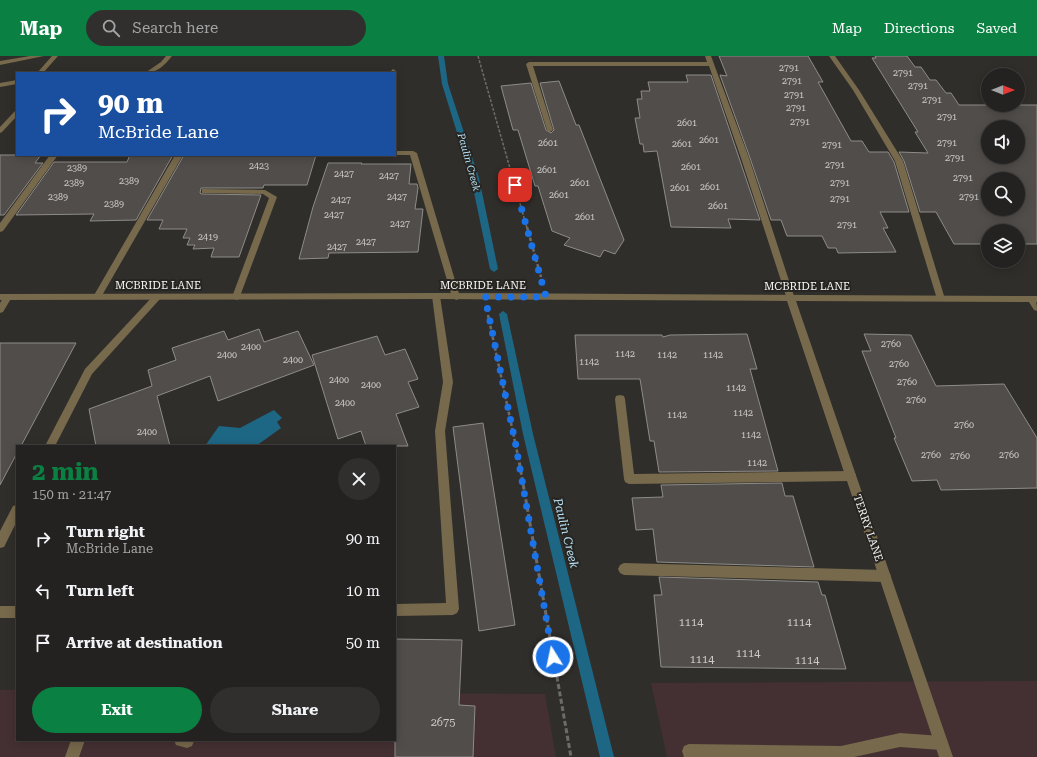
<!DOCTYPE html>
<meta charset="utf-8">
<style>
:root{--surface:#242220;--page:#302f2d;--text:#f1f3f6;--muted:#a3a4a5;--line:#413f3e;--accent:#0b8043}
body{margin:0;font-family:"Roboto Serif",serif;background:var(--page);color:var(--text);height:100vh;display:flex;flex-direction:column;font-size:15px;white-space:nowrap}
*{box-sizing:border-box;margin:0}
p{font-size:13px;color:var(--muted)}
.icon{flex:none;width:22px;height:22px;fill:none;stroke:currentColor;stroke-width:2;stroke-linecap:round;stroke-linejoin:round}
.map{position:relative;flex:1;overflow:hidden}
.sheet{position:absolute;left:16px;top:389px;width:380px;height:296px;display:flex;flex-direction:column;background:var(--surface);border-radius:0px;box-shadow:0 2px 10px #0003,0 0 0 1px var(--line)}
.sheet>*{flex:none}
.top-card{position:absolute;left:16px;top:16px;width:380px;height:84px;border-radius:0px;box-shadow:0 2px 10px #0003,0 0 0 1px var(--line);background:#1a4fa0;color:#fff;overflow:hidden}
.needle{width:26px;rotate:90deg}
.controls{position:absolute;left:981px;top:12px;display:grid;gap:8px}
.controls a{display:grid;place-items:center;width:44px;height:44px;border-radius:50%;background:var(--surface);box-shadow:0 2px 10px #0003,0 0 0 1px var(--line);font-size:20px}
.pin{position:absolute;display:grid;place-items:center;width:34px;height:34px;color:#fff;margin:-17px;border-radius:8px;box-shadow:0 2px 6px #0006}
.me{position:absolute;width:44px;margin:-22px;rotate:350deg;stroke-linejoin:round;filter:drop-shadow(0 0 3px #0008)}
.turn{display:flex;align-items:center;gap:14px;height:84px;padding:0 16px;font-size:18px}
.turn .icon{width:52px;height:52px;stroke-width:2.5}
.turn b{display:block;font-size:28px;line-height:34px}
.round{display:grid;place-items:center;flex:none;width:42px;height:42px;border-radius:21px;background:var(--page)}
.summary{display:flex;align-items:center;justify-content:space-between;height:68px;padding:0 16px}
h1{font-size:24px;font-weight:700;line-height:30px;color:var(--accent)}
.cta{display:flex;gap:8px;margin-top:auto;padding:8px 16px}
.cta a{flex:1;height:46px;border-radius:24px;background:var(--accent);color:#fff;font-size:16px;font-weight:700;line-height:46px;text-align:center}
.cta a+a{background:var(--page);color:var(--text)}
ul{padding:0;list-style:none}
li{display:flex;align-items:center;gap:12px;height:52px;padding:0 16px}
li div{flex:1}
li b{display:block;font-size:15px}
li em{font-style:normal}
header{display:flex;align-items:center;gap:24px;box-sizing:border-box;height:56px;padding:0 20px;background:var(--accent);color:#fff}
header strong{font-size:19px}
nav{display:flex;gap:22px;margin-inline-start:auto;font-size:14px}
.search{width:280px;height:36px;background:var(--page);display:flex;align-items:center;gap:10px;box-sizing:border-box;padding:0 14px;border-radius:22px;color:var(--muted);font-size:15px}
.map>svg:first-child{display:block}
</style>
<header>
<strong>Map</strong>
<div class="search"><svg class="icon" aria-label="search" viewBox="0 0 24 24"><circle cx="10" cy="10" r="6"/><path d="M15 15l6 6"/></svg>Search here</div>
<nav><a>Map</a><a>Directions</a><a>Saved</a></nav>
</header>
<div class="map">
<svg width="1037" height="701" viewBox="0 0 1037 701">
<rect width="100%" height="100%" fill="#302e2b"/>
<path fill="#443032" d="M1037,625V701H667L651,627Z
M0,634H17V684H395V637L545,638L556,701H0Z"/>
<path fill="#1d6785" d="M274,354L282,362L277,366L281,372L256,390H205L219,370L240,372Z"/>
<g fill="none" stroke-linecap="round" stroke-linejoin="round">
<path fill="#1d6785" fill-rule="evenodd" d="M438,0H444L448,28L479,122L498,213L494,216L490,213L471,122L442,28Z
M503,255L507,258L533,378L614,701H600L523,378L499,258Z"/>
</g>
<path fill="#504d4a" stroke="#8e8c88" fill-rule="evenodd" d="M719,0H808L823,26H818L851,85H862L869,96H888L894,106L909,156H880L888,172H883L896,196L838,197L836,192H828L822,180H787L781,164H771L750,102L720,19L727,20Z
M875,0H907L915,11H921L930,24H936L946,37H951L959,49H1037V188H1018V175H988V188H954L936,156H920L904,105L899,96L928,97L915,76H918L872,2H876ZM988,71H1018V101H988ZM988,123H1018V153H988Z
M686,19H711L760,164L728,163L731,172L671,171L657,95L644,96L643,88H640L635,62H640L637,43H642L641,35H650L648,26H688Z
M559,25L576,69H579L624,184L615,198L604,194L600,201L564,189L570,182L552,175L538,130H535L518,74H513L501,30L531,27L546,74L551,77L554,74L540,27Z
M0,99H41L35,107H43L4,159H0Z
M130,99H173L136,164L90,165L94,158L16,159L54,106H127Z
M184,99H316L307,129H264L263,132H201L200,137L202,138L261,139L239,201H211L214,192L193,193L195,189H187L190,182H183L187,173H159L163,164H147Z
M328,107H362L361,108H411L409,128H417L418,132L415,153H423L418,196L329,197L328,202L299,203L313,151Z
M259,273L264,286L298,275L314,309L218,345L210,320L157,340L170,390H96L89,353L152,330L148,314L176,304L172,292L224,275L228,284Z
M747,278L757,313H750L778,415L659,416L654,385H650L640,323H578L575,279H662L663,281L670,279Z
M864,278L911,279L936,330L1004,328L1037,382V432L941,434L937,424L912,425L894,382H896L862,295H871Z
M377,280L385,299L405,293L418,323L408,326L419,351L396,358L408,390H366L361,375L338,383L312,299Z
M0,287H76L21,390H17V397L0,429Z
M483,367L515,569L479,575L453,371Z
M782,427L785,440H793L814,511L657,506L653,473L636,474L632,442L663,441L661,429Z
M659,521L818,526L822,539H825L846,613L661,611L654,539H662Z
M395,583L462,584L459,649L475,650L473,701H395Z"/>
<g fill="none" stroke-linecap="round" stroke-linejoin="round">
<path stroke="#6d6c69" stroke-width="1.5" stroke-dasharray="3 1.5" stroke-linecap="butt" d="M478,0L527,172"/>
<path stroke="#6d6c69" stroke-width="2.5" stroke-dasharray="3.5 2" stroke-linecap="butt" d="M527,171L541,221
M488,259L518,400"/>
<path stroke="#6d6c69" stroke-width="3" stroke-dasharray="5 2.5" stroke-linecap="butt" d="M518,399L571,701"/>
<path fill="#77694b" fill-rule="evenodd" d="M30,0H44L0,9V5Z
M52,0H58L43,17H37Z
M166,0H172C165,9 157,17 145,17L161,6Z
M705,0H711L749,102L795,243L794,245H788L787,243L741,102L709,10H533L553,74L550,76L547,74L526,8L529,6H707Z
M829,0H835L859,34L903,105L945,243L944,245H938L937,243L895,105L853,34Z
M393,13L396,15L395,17H389Z
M17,24V28L0,31V27Z
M17,54V60L2,76L0,77V71L15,55Z
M395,95H413L417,97L460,241L459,243L456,244L452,241L410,99H394Z
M50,99H58L3,175L0,176V167Z
M175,99H183L100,243H94L93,241Z
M202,133L265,134L277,141L239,243L236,244L232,241L269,142L263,138L205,137H202Z
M436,237L440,240L453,326L445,375L459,553L457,557L453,559L395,560V548L446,547L435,375L443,326L432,240Z
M8,238L12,241L3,256L0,257V247L5,239Z
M157,238L160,239L161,241L160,243L92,318L55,390H45L85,313L154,239Z
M1031,240C1037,242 1037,249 1037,255L1034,254L1027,243Z
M620,339L624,340L625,343L634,418L851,415L855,417L856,420L855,423L851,425L629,428L625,426L624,423L615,343L616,340Z
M17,449V465L4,491L0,492V475L13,450Z
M624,507L885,514L889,516L891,520L889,524L885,526L624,519L620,517L618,513L620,509Z
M0,550H17V562H0Z
M900,677L941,680L946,682L948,687L946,692L941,694L900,691L854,701H684L682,695L684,690L689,688L841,690Z
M71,684H85L79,701H65Z
M174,684H193L194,685L192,690L187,692L176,689Z"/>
<path fill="#77694b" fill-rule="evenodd" d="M436,237L1037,240V246L796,245L953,701H939L787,245L436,243L0,244V238Z"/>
</g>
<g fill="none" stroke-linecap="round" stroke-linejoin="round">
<path stroke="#1a73e8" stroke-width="7" stroke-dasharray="0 12.6" d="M515,129L546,241H485L516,390L553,601"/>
</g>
<g text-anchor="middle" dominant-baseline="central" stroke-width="4" stroke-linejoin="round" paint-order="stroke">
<g font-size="9" fill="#cccbc9">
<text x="789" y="12">2791</text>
<text x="903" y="17">2791</text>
<text x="792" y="25">2791</text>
<text x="918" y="30">2791</text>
<text x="794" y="39">2791</text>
<text x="932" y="44">2791</text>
<text x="796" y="52">2791</text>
<text x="947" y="61">2791</text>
<text x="800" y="66">2791</text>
<text x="687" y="67">2601</text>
<text x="709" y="84">2601</text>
<text x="548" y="87">2601</text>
<text x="947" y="87">2791</text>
<text x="682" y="88">2601</text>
<text x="832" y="89">2791</text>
<text x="955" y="102">2791</text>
<text x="835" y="109">2791</text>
<text x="259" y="110">2423</text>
<text x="691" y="111">2601</text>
<text x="77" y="112">2389</text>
<text x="547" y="114">2601</text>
<text x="344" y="118">2427</text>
<text x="389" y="120">2427</text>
<text x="963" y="122">2791</text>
<text x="129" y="125">2389</text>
<text x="74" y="127">2389</text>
<text x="580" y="127">2601</text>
<text x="840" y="127">2791</text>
<text x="710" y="131">2601</text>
<text x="680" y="132">2601</text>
<text x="559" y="139">2601</text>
<text x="58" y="141">2389</text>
<text x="397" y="141">2427</text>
<text x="969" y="141">2791</text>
<text x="840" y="143">2791</text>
<text x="341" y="144">2427</text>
<text x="114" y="148">2389</text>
<text x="718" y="150">2601</text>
<text x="334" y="159">2427</text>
<text x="585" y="161">2601</text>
<text x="400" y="168">2427</text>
<text x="847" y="169">2791</text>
<text x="208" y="181">2419</text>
<text x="366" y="186">2427</text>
<text x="337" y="191">2427</text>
<text x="891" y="288">2760</text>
<text x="251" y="291">2400</text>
<text x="625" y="298">1142</text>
<text x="227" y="299">2400</text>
<text x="667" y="299">1142</text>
<text x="713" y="299">1142</text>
<text x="293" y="304">2400</text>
<text x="589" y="306">1142</text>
<text x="899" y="308">2760</text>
<text x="339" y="324">2400</text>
<text x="907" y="326">2760</text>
<text x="371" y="329">2400</text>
<text x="736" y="332">1142</text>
<text x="916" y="344">2760</text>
<text x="345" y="347">2400</text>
<text x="743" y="357">1142</text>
<text x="677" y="359">1142</text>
<text x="964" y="369">2760</text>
<text x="147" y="376">2400</text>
<text x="751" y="379">1142</text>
<text x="931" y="399">2760</text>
<text x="1009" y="399">2760</text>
<text x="960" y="400">2760</text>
<text x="757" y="407">1142</text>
</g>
<g font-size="10" font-style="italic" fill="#b8e3f9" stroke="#262521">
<text transform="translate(469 106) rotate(74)">Paulin Creek</text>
</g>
<g font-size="11" fill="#f6f5f3" stroke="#262521">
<text x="158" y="229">MCBRIDE LANE</text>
<text x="483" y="229">MCBRIDE LANE</text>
<text x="807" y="230">MCBRIDE LANE</text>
<text transform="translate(868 472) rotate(71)">TERRY LANE</text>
</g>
<g font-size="11" fill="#cccbc9">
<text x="691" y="566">1114</text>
<text x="799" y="566">1114</text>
<text x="748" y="597">1114</text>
<text x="702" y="603">1114</text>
<text x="807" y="604">1114</text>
<text x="443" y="666">2675</text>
</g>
<g font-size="12" font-style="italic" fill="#b8e3f9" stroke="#262521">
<text transform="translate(566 477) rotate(76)">Paulin Creek</text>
</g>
</g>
</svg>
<div class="controls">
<a><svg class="needle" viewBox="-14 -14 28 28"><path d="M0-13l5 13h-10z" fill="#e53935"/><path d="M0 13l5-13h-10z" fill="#a3a4a5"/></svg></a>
<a><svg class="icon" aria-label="sound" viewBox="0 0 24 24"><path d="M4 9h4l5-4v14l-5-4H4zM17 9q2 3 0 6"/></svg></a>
<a><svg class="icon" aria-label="search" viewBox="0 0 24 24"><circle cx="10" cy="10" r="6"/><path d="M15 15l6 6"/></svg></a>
<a><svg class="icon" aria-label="layers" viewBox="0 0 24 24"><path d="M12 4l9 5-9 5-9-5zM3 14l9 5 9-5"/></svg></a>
</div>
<div class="pin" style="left:515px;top:129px;background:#d93025"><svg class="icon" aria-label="arrive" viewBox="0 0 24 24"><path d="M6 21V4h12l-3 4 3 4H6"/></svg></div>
<svg class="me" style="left:553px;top:601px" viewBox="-20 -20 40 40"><circle r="17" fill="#1a73e8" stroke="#fff" stroke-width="3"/><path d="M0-11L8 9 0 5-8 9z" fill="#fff"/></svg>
<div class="top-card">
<div class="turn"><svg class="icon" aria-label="right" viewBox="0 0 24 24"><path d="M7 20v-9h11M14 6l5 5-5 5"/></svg><div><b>90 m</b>McBride Lane</div></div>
</div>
<section class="sheet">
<div class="summary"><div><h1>2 min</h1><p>150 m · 21:47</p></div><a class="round"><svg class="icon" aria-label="close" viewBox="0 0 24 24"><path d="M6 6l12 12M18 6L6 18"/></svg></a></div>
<ul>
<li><svg class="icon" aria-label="right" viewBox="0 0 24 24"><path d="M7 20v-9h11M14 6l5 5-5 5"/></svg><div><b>Turn right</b><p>McBride Lane</p></div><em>90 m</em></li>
<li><svg class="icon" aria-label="left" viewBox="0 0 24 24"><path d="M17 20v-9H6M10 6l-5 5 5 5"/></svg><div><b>Turn left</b></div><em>10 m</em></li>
<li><svg class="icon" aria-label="arrive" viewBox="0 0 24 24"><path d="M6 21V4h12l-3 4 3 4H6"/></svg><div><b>Arrive at destination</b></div><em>50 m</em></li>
</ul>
<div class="cta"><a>Exit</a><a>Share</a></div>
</section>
</div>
